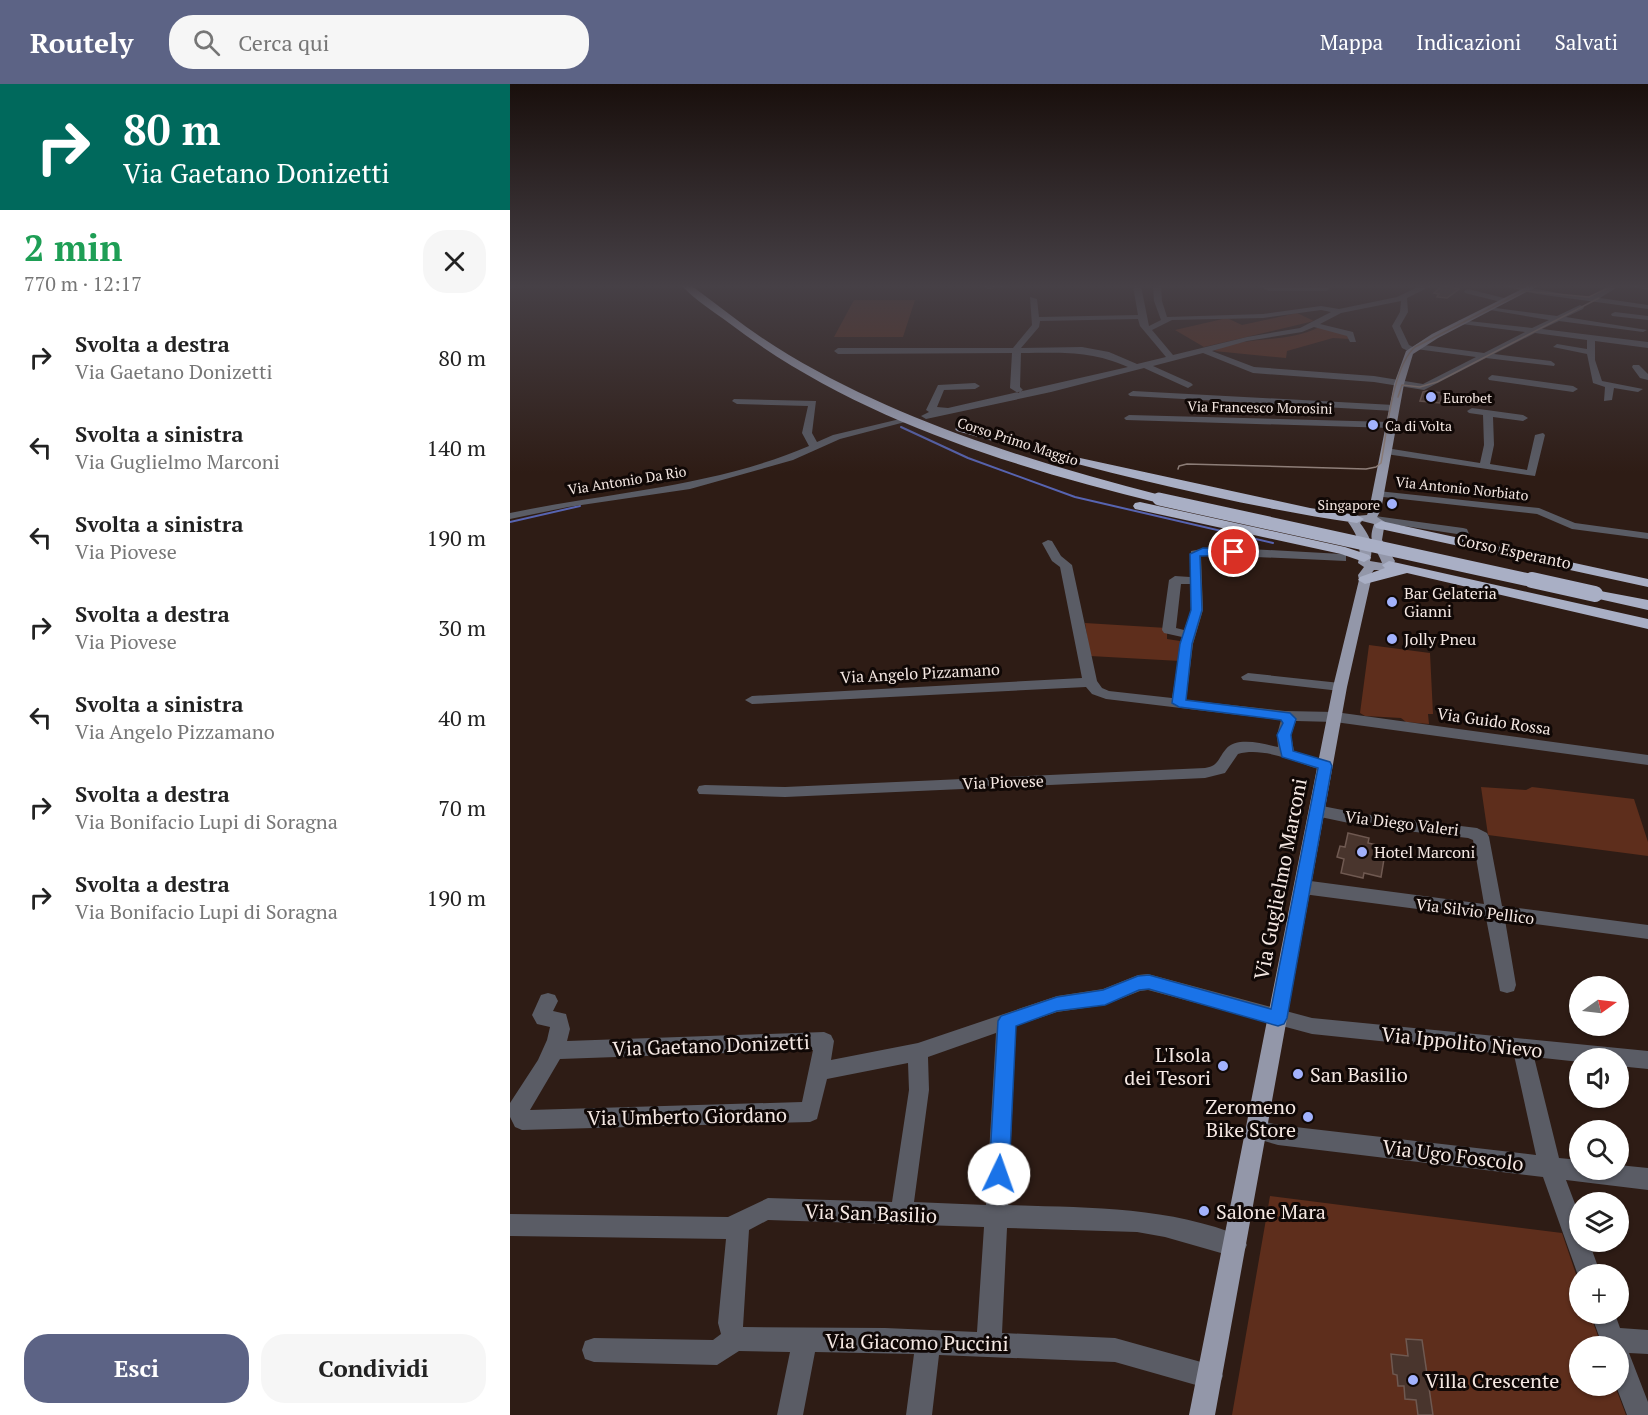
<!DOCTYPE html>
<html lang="it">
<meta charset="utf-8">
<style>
:root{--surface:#fff;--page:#f6f6f6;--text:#222;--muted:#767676;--accent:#5c6385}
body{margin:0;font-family:"PT Serif",serif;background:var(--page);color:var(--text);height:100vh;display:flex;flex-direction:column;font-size:22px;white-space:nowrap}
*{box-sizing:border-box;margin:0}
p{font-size:20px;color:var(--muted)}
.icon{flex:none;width:33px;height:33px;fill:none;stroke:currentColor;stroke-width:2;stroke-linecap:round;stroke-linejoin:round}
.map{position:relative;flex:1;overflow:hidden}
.panel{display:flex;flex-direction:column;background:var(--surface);width:510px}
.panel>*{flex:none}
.guide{background:#00695c;color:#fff;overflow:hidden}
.needle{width:39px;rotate:76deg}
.fabs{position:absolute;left:1059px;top:892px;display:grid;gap:12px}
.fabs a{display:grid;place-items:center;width:60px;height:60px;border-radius:50%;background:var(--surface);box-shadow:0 2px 4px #0004;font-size:30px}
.pin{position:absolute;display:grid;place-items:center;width:51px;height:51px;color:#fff;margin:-26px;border:3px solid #fff;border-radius:50%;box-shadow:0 2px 6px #0007}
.me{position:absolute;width:66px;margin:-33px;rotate:3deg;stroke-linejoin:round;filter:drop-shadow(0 0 4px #0008)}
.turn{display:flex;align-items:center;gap:21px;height:126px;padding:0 24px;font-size:27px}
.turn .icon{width:78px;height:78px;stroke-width:2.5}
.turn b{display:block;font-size:42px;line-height:51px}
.round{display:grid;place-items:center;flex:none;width:63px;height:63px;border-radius:24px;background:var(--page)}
.headline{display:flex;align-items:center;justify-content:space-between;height:102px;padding:0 24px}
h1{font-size:36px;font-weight:600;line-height:45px;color:#1e9e55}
.cta{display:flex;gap:12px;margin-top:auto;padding:12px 24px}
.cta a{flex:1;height:69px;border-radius:24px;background:var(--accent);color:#fff;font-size:24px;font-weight:600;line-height:69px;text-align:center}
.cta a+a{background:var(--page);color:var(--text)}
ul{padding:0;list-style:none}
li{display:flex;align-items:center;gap:18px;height:90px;padding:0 24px}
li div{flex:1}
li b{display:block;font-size:22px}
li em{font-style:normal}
header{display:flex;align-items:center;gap:36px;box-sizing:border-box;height:84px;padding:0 30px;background:var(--accent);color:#fff}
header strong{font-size:28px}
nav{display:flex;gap:33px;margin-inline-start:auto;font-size:21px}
.search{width:420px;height:54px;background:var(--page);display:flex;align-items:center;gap:15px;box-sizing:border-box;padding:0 21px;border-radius:24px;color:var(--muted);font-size:22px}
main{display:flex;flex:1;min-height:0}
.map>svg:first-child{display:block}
</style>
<header>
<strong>Routely</strong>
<div class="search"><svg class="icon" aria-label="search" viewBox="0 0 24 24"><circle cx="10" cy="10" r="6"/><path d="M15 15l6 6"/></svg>Cerca qui</div>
<nav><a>Mappa</a><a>Indicazioni</a><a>Salvati</a></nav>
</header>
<main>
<section class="panel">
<div class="guide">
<div class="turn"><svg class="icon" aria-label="right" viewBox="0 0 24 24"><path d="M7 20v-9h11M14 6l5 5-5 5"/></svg><div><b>80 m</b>Via Gaetano Donizetti</div></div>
</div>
<div class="headline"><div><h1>2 min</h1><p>770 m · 12:17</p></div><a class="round"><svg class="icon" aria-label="close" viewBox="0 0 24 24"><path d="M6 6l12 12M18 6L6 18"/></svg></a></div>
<ul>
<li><svg class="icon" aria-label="right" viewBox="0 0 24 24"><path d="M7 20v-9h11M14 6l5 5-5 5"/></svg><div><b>Svolta a destra</b><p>Via Gaetano Donizetti</p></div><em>80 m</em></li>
<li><svg class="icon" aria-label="left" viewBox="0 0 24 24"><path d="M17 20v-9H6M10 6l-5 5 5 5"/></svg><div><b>Svolta a sinistra</b><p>Via Guglielmo Marconi</p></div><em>140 m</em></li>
<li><svg class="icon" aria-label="left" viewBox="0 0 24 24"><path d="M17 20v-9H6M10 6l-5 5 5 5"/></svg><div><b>Svolta a sinistra</b><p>Via Piovese</p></div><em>190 m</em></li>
<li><svg class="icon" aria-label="right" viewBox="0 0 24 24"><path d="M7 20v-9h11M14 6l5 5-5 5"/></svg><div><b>Svolta a destra</b><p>Via Piovese</p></div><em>30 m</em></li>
<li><svg class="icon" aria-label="left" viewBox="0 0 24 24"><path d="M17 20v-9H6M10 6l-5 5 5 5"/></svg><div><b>Svolta a sinistra</b><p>Via Angelo Pizzamano</p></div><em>40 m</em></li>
<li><svg class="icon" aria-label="right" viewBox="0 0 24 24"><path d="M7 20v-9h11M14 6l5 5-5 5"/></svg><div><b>Svolta a destra</b><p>Via Bonifacio Lupi di Soragna</p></div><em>70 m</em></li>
<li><svg class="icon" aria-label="right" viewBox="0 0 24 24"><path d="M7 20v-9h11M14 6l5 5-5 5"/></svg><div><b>Svolta a destra</b><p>Via Bonifacio Lupi di Soragna</p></div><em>190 m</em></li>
</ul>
<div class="cta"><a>Esci</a><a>Condividi</a></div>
</section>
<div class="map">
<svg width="1138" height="1331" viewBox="0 0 1138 1331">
<rect width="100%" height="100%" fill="#2e1c15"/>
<path fill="#5e2e1c" d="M344,216H405L393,253H324Z
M787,229L804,237L694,263L665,246L717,234L732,241Z
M809,243L839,251L840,255L823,254L777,267L776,274L704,267C735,251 778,260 809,243Z
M575,539L657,544V555L670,557V577L580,572Z
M859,561L920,569L923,630H918L919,640L896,638L891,634L855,632L850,629Z
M971,703L1016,706L1022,703L1124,715L1138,758V772L978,751Z
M760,1112L1052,1149L1069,1199L1070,1230H1080L1092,1263H1070V1302H1105L1116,1331H722Z"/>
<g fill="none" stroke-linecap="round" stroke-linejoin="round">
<path stroke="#5764b1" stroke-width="1.5" d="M0,204L4,202"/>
<path stroke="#5764b1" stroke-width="2" d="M391,343L458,374L565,413L763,459
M0,438L70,422"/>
</g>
<path fill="#49352d" stroke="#6f5951" stroke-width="1.5" d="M932,202H936L949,205L937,214L927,213L929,210L924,209Z
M917,307L932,309L930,319L910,317L913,308Z
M838,749L859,754L858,759L876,763L871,793L854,789L853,794L831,789L834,775L827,773L830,762L835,763Z
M896,1255L912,1256L923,1331H908L906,1316L895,1315L894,1302H888L887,1291L883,1290L881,1270L898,1272Z"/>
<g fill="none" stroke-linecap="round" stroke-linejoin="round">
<path fill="#5a5c65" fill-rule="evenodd" d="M503,202L478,205L474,203L475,202Z
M623,202H631L639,242L651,236L644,217L643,202H651L652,217L657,233L753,230L811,222L829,225L887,213L910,202H921L897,214L898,228L890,242L899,261L903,263L907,260L974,269L1015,248L952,240L948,238L949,236L1022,244L1039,236L974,225L978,223L1047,232L1070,221L1074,223L1073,225L1056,233L1137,246L1133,248L1049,237L1032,245L1138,258V264L1085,257V276L1092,297L1133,305L1128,308L1104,304L1102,316L1094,317L1095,303L1083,299L1077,270L1043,263L1047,260L1077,265V256L1025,249L984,270L1041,277L1045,280L1044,282L976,274L914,306L864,298L743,289L693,269L643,282L681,299L683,301L678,304L634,284L541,308L416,335L411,332L419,328L416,326L428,301L465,299L470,302L465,305L434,306L427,323L438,324L618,283C579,266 552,269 511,269L510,303L513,306L508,309L500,304L502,269L328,270L324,267L328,264H503L522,241L520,213L527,215L529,233L628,231ZM891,217L890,228L882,242L892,264L902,269L906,265L966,273L913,300L864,292L744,283L702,267L737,257L792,248L804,243L837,252L840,258H846L843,248L810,240L831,229ZM811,226L821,228L790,244L737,253L663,271L642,246L662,236L753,234ZM628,235L630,242L656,273L627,280L599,268L572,263L511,264L529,243L530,237Z
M749,202L816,203L820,205L816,207H759Z
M995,202C1023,202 1050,211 1077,213C1088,213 1095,202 1109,202L1090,214L1138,221V225L1027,210Z
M1120,202H1138V206Z
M958,205L998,215L999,217L995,219L955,209L954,207Z
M1105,228L1138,232V236L1102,232L1101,230Z
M1123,281H1129L1138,290V296L1130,294L1122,283Z
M982,291L1063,302L1068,305L1063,308L979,296L978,294Z
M623,307L884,321L889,324L884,327L620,312L618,310Z
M224,315L306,317L302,349L307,358L323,351L390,335L395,338L330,355L283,376L180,405L58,423L0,435V429C100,408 204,403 299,362L292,349L298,322L227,320L222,317Z
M962,324L1013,331L1018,334L1013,337L983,333L984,361L980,380L1017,386L1025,351L1033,349L1035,351L1025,392L876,370L871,367L876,364L970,379L974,361L973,331L959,329L957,327Z
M619,331L881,338L886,341L881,344L616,336L614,334Z
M868,407L1029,424L1065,439L1138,449V455L1062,445L1027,430L864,412L863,410Z
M865,432L953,444L957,445L959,450L953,453L947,450L861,437L859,435Z
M538,456L542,457L551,472L562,481L587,597L592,604L599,607L662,614L672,553L654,549L652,546L659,496L665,492L680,493L681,467L702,463L832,470L836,471V477L702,471L691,472L693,526L683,560L676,616L775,627L825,628L1138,671V681L825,638L786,637L781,651L784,667L820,678L823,682L820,686L815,687C789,680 755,662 728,670L715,689L695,694L275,713L189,710L187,706L189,702L195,701L275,703L695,684C709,682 708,674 716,665C727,652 754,660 768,663L767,651L771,636L596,615L582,610L576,603L242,620L235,616L242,612L572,594L550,483L542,477L532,459ZM671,500H680L681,526L674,546L666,544Z
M738,589L830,599L837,603L830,607L733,596L731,593Z
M807,721L853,730L967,744L977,749L979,753L992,822L1138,841V855L995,836L1006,901L1004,907L997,909L990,907L976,834L793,810L787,808L784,803L787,798L793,796L974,820L963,756L958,754L853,742L801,731L799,727L801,723Z
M638,890L802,934L1138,967V985L1108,982V975H1070V978L1024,973L1049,1074L1070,1076V1086H1108V1081L1138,1084V1106L1056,1096L1070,1133V1158H1079L1091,1191H1070V1197L1033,1093L768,1061L741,1053L737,1046L741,1039L748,1036L768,1041L1026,1071L1004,971L802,950L638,906L630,907L595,921L547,928L506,942L498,1121C577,1124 658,1122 733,1153L737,1161L733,1169L725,1173L655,1153L627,1148L497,1144L492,1249L605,1254L709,1283L713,1292L709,1301L700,1305L605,1278L429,1271L422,1331H396L404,1270L305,1268L293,1331H267L280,1268L229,1267L207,1281L84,1278L75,1275L72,1266L75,1257L84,1254L203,1256L211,1250L208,1239L216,1155L0,1152V1130L218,1133L258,1114L382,1118L399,1006L398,979L317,995L307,1035L300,1038L12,1046L5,1043L0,1033V1019L28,976L37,956L40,943L27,940L22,931L31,911L38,909L45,911L48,917L43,927L56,930L60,945L57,957L314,948L321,951L324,957L321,976L408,959L547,912L593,905L628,891ZM486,949L476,1121L404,1118L419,1006L418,973ZM303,966L292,1018L20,1026L50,975ZM258,1136L474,1143L467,1248L375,1244L233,1243L239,1146Z
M1081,1230H1105L1110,1244L1138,1246V1270L1119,1269L1138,1318V1331H1117L1106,1302H1108V1263H1093Z"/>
<path fill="#9397a9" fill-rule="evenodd" d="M1018,202H1028L928,254L903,270L894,300L871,426L867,433L875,438L872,456L885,477L881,486H864L860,491L861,496L837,603L705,1331H679L823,603L849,496L848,491L854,483L848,479C852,462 848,452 838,438L846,432L857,431L859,426L884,300L896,267L922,250ZM852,437L864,440C857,460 866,462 872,479L860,477C864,461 860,452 850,439Z"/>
<path fill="#a9afc5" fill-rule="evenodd" d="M172,202H182C214,226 245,251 279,271C395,340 524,378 654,412L656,415L649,419C499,382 343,334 219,239C203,227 185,216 172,202Z
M451,341L570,374L800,424L847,431L854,435L847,439C712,419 578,384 447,347L445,345Z
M630,418L835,463L859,471L861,474L854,478L831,470L625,425L623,422L625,419Z
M871,437L1138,495V503L866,444L864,441Z
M879,477L1138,535V545L897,489L855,500L848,496L850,493L875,484L872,481Z
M1085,506L1138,516V526L1080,513L1078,510L1080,507Z"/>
<path stroke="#90807a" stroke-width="1.5" d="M888,313L892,301L910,303L927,298L1089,214
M668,385L669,382L677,380L856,385L866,383L871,379C877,349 882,283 905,263L1014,207L1079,213L1102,202"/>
<path stroke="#a9afc5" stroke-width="13" d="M649,415L1028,498"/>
<path stroke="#a9afc5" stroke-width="16" d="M1022,496L1085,510"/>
</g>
<linearGradient id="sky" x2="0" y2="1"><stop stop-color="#190f0c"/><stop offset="0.52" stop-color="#464046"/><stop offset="1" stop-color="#464046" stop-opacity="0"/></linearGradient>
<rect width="1138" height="389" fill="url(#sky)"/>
<path fill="#1a73e8" stroke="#114b97" stroke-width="1.5" d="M693,464L724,465L729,468L724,471L690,472L692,526L682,560L676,616L780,629L786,635L781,651L783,667L820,678L822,682L777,934L774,940L768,942L639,905L629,906L595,921L547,927L506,942L499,1090L496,1097L489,1100L482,1097L479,1090L488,937L491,932L547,913L593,906L628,892L639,891L761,925L808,684L772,673L767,651L773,639L771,636L669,623L662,619L670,560L681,526L680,470Z"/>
<g fill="#a2b2fd" stroke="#100806" stroke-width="2">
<circle cx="921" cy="313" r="6"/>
<circle cx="863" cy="341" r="6"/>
<circle cx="882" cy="420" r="6"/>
<circle cx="882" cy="518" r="6"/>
<circle cx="882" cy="555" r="6"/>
<circle cx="852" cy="768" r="6"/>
<circle cx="713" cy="982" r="6"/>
<circle cx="788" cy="990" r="6"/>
<circle cx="798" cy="1033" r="6"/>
<circle cx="694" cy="1127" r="6"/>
<circle cx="903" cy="1296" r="6"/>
</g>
<g text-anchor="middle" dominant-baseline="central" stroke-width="6" stroke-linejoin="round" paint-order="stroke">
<g font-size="14" fill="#f5e8e3" stroke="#100806" text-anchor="start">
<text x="933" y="313">Eurobet</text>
<text x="875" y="341">Ca di Volta</text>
<text x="870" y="420" text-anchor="end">Singapore</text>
</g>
<g font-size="14" fill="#f5e8e3" stroke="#100806">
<text transform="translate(750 323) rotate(1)">Via Francesco Morosini</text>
<text transform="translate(508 357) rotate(18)">Corso Primo Maggio</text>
<text transform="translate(117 396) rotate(-9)">Via Antonio Da Rio</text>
<text transform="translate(952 404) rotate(6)">Via Antonio Norbiato</text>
</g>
<g font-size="16" fill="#f5e8e3" stroke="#100806">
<text transform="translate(1004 467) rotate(12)">Corso Esperanto</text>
<text transform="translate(410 589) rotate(-3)">Via Angelo Pizzamano</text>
<text transform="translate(984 637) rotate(8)">Via Guido Rossa</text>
<text transform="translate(493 698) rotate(-2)">Via Piovese</text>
<text transform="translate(892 739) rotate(7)">Via Diego Valeri</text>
<text transform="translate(965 827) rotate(7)">Via Silvio Pellico</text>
</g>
<g font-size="16" fill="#f5e8e3" stroke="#100806" text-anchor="start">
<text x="894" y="509">Bar Gelateria<tspan x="894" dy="18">Gianni</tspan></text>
<text x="894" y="555">Jolly Pneu</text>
<text x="864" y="768">Hotel Marconi</text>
</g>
<g font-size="20" fill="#f5e8e3" stroke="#100806">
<text transform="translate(770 795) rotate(-79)">Via Guglielmo Marconi</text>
<text transform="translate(952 958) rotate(6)">Via Ippolito Nievo</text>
<text transform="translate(201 961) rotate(-2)">Via Gaetano Donizetti</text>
<text transform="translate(177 1032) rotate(-1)">Via Umberto Giordano</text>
<text transform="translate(943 1071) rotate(7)">Via Ugo Foscolo</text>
<text transform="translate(361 1129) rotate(2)">Via San Basilio</text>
<text transform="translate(407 1258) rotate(1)">Via Giacomo Puccini</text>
</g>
<g font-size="20" fill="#f5e8e3" stroke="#100806" text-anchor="start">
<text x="701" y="970" text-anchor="end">L'Isola<tspan x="701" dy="23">dei Tesori</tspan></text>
<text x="800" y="990">San Basilio</text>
<text x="786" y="1022" text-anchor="end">Zeromeno<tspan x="786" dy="23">Bike Store</tspan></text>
<text x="706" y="1127">Salone Mara</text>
<text x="915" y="1296">Villa Crescente</text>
</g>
</g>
</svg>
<div class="fabs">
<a><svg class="needle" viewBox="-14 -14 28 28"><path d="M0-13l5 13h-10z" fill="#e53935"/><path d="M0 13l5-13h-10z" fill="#767676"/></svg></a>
<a><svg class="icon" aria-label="sound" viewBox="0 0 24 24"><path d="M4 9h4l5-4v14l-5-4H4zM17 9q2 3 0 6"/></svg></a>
<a><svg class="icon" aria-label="search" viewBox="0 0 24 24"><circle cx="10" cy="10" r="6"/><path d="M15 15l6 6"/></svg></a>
<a><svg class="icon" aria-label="layers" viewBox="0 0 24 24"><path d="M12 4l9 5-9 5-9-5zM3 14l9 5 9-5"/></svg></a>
<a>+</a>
<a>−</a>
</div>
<div class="pin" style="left:724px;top:468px;background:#d93025"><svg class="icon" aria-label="arrive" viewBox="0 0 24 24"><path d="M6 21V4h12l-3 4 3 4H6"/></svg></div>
<svg class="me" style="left:489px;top:1090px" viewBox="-20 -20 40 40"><circle r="19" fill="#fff"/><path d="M0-13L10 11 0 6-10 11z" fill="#1a73e8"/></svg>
</div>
</main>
